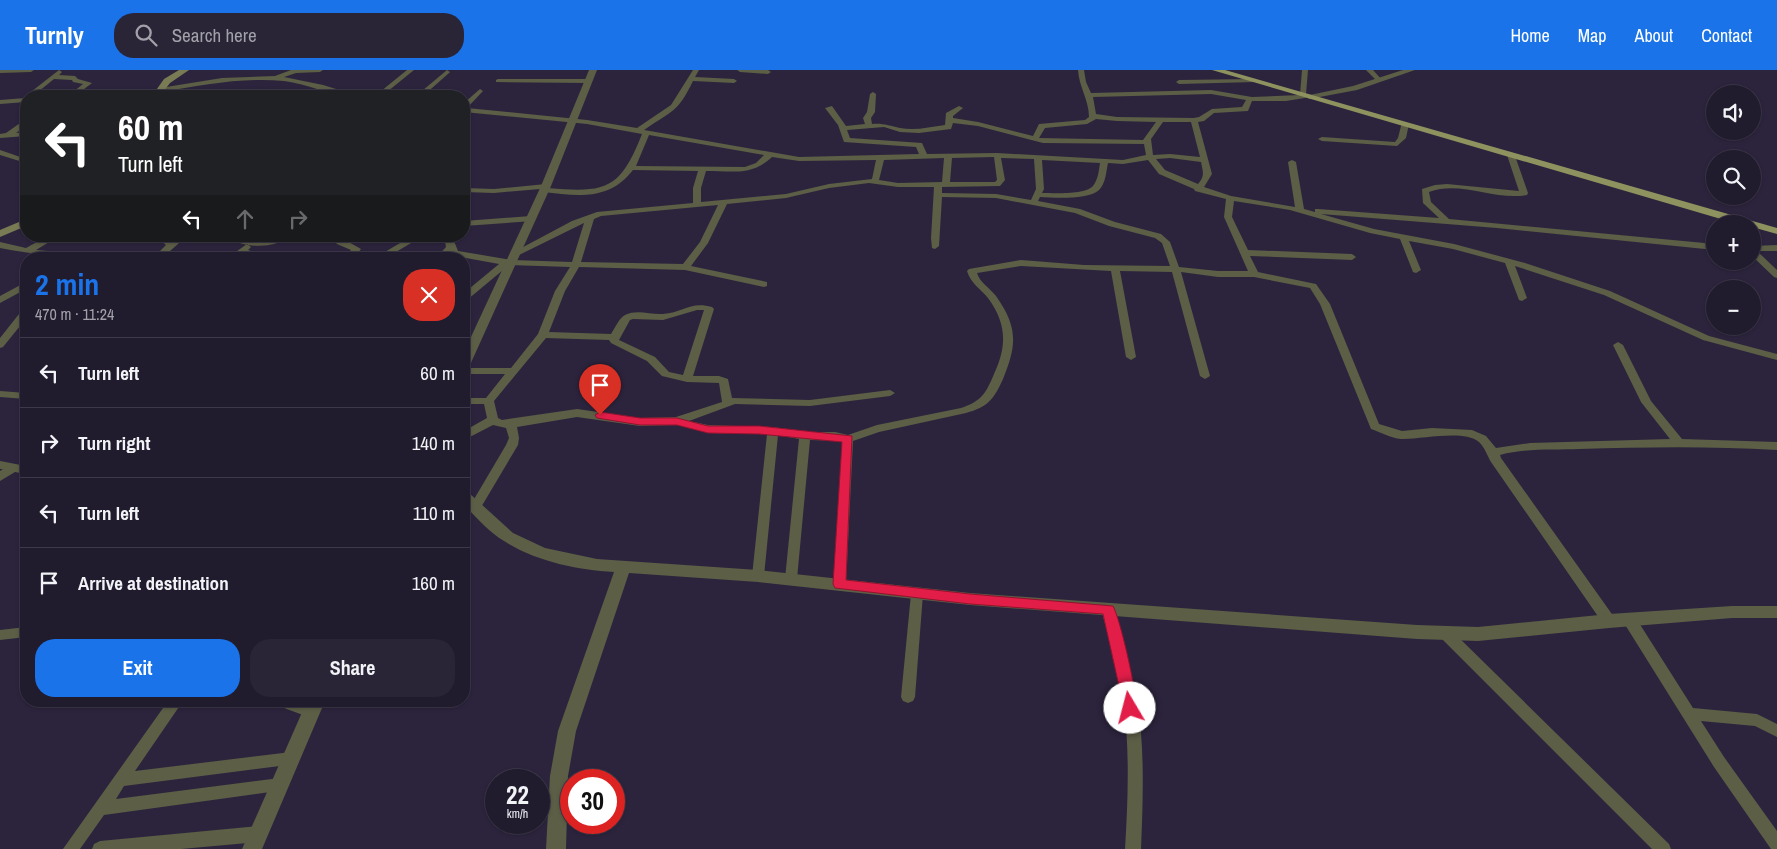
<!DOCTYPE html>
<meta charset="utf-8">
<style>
:root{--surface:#211b2e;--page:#292436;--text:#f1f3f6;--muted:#a2a1aa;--line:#3e394a;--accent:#1a73e8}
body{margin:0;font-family:"Archivo Narrow",sans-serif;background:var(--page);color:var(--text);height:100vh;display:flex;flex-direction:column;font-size:19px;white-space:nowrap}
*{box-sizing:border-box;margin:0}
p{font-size:16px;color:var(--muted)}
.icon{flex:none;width:28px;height:28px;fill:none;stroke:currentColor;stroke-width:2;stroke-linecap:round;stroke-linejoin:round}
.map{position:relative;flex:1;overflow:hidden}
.drawer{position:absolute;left:20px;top:182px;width:450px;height:455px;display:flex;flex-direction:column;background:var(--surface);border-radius:20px;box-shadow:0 1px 4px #0004,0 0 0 1px var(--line)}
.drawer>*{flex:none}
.hud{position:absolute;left:20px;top:20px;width:450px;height:152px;border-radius:20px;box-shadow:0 1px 4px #0004,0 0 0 1px var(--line);background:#202124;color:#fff;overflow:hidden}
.fabs{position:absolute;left:1706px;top:15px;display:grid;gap:10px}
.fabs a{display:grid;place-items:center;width:55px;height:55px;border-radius:50%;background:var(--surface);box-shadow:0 1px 4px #0004,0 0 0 1px var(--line);font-size:25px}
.speed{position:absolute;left:485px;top:699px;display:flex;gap:10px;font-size:25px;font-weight:700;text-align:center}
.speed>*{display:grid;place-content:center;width:65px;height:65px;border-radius:50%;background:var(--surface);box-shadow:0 1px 4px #0004,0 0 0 1px var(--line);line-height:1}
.speed small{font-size:12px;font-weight:400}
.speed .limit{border:8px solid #d22;background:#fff;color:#111}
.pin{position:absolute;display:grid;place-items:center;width:42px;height:42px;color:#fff;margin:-51px -21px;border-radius:50% 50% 50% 0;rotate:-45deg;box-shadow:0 0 5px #0007}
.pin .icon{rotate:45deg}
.me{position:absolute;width:55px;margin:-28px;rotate:352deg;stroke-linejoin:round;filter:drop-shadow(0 0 4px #0008)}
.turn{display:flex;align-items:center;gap:18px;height:105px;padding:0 15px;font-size:22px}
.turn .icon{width:65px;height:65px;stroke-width:2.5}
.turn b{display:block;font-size:35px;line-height:42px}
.lanes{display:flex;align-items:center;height:48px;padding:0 15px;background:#0003;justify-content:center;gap:25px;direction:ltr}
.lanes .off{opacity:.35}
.round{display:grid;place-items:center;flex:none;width:52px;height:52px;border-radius:20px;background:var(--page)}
.headline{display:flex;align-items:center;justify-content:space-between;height:85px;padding:0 15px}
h1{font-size:30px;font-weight:700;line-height:38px;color:var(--accent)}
.button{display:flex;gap:10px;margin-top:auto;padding:10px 15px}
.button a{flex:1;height:58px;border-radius:20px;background:var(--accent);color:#fff;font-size:20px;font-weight:700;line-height:58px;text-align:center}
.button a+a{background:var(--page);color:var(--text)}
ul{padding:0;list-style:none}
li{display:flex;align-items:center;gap:15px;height:70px;padding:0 15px;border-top:1px solid var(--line)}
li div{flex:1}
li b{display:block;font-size:19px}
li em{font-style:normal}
header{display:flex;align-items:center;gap:30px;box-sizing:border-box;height:70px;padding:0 25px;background:var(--accent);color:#fff}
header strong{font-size:24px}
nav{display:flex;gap:28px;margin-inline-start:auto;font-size:18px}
.search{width:350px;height:45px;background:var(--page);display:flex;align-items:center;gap:12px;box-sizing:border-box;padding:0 18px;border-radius:20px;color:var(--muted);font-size:19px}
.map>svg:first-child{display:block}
</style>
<header>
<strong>Turnly</strong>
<div class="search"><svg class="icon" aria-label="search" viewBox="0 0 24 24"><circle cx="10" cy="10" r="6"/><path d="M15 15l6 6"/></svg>Search here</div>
<nav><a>Home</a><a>Map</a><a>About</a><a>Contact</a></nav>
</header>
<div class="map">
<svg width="1777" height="779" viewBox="0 0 1777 779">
<rect width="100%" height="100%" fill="#2c243d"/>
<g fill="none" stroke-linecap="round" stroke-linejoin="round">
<path fill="#5c5e46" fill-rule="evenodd" d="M0,0H34L31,2L0,3Z
M59,0L62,2L59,5L75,6L78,9L92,13L75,26H68L83,14L73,12L72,10L54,9L33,26L26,27L27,25Z
M291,0H323L320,2L296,3L284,7L323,15L359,26C335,28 309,14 284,11C243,7 202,15 161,22L158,24L108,26L111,24L157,20L160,18L222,8L275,6Z
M407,0H414L382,26H375Z
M447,0L450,2L449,3L423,26H416Z
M693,0H699L695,7L734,9L737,11L734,13L693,11C677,44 671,41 644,60L799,87L919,84L916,77L844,72L838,55L825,38L832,36L846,56L865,54L863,48L867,42L870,24L873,22L876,24L875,42L871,48L872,54C883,53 890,56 900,58C915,61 930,57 945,55L946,43L959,36L963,38L953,46V48L978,52L1033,66L1039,54L1085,50L1089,47C1089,30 1079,17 1078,0H1084L1086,12L1091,23L1211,20L1252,27L1300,25L1302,0H1308L1306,24L1311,25V27L1286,31H1252L1248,41L1214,43L1204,51L1198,52L1212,104L1204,117L1231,126L1295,137L1288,92L1292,90L1296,92L1304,139L1315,142V139H1318L1439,148L1423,133L1422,119L1435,115L1447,114L1519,121L1507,85L1514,83L1528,123L1527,125C1495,131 1461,110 1429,122L1431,132L1449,149L1715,174V180L1497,158L1321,144L1374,159L1454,174L1525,193L1610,221L1709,266L1777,284V290L1703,270L1604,225L1515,196L1527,228L1522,231L1519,230L1505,193L1453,179L1409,171L1421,200L1416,203L1413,202L1400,169L1370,163L1290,140L1234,131L1232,147L1248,180L1352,184L1356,187L1352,190L1250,186L1258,202L1316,214L1330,234L1379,354L1402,361L1432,358L1472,360L1486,366L1496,378L1530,373L1670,369L1641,332L1613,275L1618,272L1623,275L1651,331L1682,369L1777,372V380C1711,376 1646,377 1579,379C1554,380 1525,378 1500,385L1501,388L1614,547L1616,551L1614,555L1609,556L1604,555L1491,392C1487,385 1485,378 1479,372C1463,359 1420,370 1401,369C1391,368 1380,362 1371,359L1320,234L1310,218L1254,207H1218L1181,202L1210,306L1205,309L1200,306L1172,202L1120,201L1136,287L1131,290L1126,287L1111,201L1021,196L977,203C980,213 990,218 996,226C1018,257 1017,275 1003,309C994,329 988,337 966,343L879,362L853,371L846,514L844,518L840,519L836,518L834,514L842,371L810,370L797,509L795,513L791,514L787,513L785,509L799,369L778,365L764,506L762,509L758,511L754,509L752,506L767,364L708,363L677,355L640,356L577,347L517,357L519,368L518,375L480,439H472L470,436L506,375L509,368L506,358L493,355L464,370V361L487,348L484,334H464V328H486L505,304H464V298H511L538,264L555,221L570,197L509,195L467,230L464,231V223L499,194L455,186L451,183L444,189H435L446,177L444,166H452L458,181L512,190L572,192L584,153L519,185H513L512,183L572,151L597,142L693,133V118L698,101L633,100C609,131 578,126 543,122H540V119L494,123L464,122V118L494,119L546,114L550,116L548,118C606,123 620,120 642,64L587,54L464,42V33L480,19L483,21L467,38L587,50L637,58L671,35ZM1211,24L1246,30L1242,37L1212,39L1199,47L1194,48L1117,47L1096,44L1093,27ZM1096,49L1117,51L1156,52L1143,70L1039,68L1045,58L1087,54ZM1163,52H1191L1200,87L1170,84L1153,85L1151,69ZM953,53L978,56L1043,73L1144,74L1146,85L1123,90L997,83L927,84L922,73L850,68L847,60L884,57L900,62L919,63L951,59ZM649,65L764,85L756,93L745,97L636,96ZM772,87L799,91L876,90L872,109L829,114L786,124L701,132V118L706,101C732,101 752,106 772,87ZM994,87L997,110L995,112H950L952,88ZM944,88L942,112L898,113L879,110L884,90ZM1001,88L1034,89L1036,119L1031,130L996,124L942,123V117L1000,116L1005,110ZM1170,88L1201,92C1203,102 1205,106 1198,114L1165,100L1156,89ZM1042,90L1100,93C1099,100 1098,110 1093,116C1085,125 1054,123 1042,123L1044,119ZM1148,90L1159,104L1194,119L1195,121L1226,129L1224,147L1248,201H1218L1179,197L1170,172L1161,164L1115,152L1080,139L1038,131L1040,127C1055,128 1088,130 1099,120C1106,113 1106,102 1108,93L1123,94ZM869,113L898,117H934L931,168L932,178L935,179L939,176L942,127L996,128L1075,143L1109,156L1155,168L1162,173L1170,196L1084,195L1021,190L969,199L967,201C971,214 980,218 988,228C1007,254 1007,276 994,304C986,323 982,331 961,338L877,355L848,365L835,362H805L773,357L708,355L689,351L735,334L810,336L890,326L895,323L890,320L810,330L732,328L728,309L719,306H693L714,239L712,237C690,231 683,243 663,244C651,245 637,239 625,245C619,248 615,258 611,264L549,262L565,221L579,197L685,200L764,217L767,216V212L691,196L708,173L727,134L786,128L829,118ZM718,135L700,172L683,194L581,192L594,149L601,146ZM697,240H704L683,305L669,302L655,287L619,270L630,250L633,249L663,250ZM546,268L609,270L611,273L647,291L662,306L687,312L719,313L722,332L676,347L640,348L577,339L502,350L498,348L494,331Z
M737,0H768L771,2L768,4L740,2Z
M1366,0H1373L1382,10L1377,11Z
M498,9H588L591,11L588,13L496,12V10Z
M1253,9L1255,10V12L1179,14L1176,12L1179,10Z
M26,28V32L0,34V30Z
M23,51H26V56L16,63L26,62V66L0,68V64L6,63Z
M1402,52L1409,54L1406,68L1397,76L1322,71L1318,69L1322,67L1395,72L1398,68Z
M0,80L26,89V93L0,85Z
M531,146L534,147V151L464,156V151Z
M48,166H59L36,180L106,186L110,189C72,189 37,185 0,178V172L26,178Z
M155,166H165L172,170L177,166H187L161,189H152L166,175Z
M225,166H238L258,170L289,166C274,180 241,178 225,166Z
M329,166H338L361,179L353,189H344L351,180L337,174Z
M412,166H423L384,189H373Z
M247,174L251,177L248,180L278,189H262L243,184L236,189H226Z
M1777,175V181H1757L1777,200V208L1774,207L1752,186V176Z
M26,212V219L0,233V226Z
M26,238V247L24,251H26V257L20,256L3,277L0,278V268L23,239Z
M0,321L26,323V329L0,327Z
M0,391L26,396V404L15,402L0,411V401L3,399H0Z
M917,519L922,520L923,524L915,627L913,631L908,633L903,631L901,627L911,524L912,520Z
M1108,534L1113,535L1115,539C1122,569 1131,598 1137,629C1145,678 1143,729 1141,779H1125C1128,729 1130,678 1123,629C1118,599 1109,569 1101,539L1103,535Z
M1629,544L1634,545L1693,638L1757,644L1777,654V667L1755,656L1701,651L1724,687L1777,761V779H1771L1714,697L1624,553L1622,549L1624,545Z
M26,557V567L0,570V560Z
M1445,558L1450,559L1669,774L1671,779H1652L1440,567L1438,563L1440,559Z
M168,631H183L135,701L291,682L296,684L298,689L296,694L124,716L116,729L280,708L285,710L288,715L285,720L104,745L80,779H63Z
M274,631H299L316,638L318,642L316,646L311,648L276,635Z
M258,756L264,759L266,764L264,769L258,772L181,779H92L94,774L100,771Z"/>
<path fill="#5c5e46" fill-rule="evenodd" d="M589,0H597L551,116L470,295L464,299V282L541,116Z
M1403,0H1415L1357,20L1309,29L1305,26L1353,16Z
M464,422L469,423L513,463L545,478L597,489L758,500L970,523L1417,555L1478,557L1609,544L1732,536H1777V548H1732L1609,558L1478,571L1417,569L970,535L758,512L629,503L576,661L568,706L566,779H546L550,706L558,661L614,502C577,500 535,491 504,471C489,462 476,447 464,435Z
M307,631H325L262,779H242Z"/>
<path fill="#787b54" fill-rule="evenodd" d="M179,0H189L170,13L160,26H152L164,9Z
M26,149V156L0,167V160Z"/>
<path fill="#8e925f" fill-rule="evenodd" d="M1212,0H1225L1777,158V164L1752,157V154H1738Z"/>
</g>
<path fill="#e11d48" stroke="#92132f" d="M600,342L640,348H677L708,356H759L852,366L846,510L970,524L1113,536C1120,548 1140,632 1135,643L1130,645L1125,643L1103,544L970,534L835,518L833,514L842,372L759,364L708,363L677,355H640L597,348L595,345Z"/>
</svg>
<div class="fabs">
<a><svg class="icon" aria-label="sound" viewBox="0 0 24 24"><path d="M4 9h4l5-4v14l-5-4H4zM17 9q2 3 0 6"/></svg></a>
<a><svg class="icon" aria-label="search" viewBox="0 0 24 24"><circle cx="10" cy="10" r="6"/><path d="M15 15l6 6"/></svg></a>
<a>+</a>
<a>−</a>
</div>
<div class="speed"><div>22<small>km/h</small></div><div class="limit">30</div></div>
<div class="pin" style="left:600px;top:345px;background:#d93025"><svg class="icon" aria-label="arrive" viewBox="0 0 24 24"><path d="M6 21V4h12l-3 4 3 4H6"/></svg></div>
<svg class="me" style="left:1130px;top:638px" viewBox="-20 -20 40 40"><circle r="19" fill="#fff"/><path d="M0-13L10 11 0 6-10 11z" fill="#e11d48"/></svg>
<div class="hud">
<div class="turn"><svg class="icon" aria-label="left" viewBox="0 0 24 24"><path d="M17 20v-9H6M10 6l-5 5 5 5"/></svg><div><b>60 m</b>Turn left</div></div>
<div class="lanes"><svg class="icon" aria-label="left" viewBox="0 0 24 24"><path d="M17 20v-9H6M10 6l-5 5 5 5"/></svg><svg class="icon off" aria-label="ahead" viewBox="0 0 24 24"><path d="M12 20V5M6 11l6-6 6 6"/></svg><svg class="icon off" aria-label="right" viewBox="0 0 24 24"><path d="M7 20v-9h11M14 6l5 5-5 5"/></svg></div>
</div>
<section class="drawer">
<div class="headline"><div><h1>2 min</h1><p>470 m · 11:24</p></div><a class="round" style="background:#d93025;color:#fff"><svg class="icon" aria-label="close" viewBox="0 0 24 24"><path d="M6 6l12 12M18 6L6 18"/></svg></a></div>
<ul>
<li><svg class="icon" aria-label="left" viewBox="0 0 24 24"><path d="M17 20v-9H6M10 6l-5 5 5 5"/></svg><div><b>Turn left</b></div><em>60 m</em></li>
<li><svg class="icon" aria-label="right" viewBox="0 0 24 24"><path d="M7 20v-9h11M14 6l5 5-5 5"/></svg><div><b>Turn right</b></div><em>140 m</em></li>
<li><svg class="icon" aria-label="left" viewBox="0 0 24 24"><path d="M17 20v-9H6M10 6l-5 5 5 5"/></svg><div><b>Turn left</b></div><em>110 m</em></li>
<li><svg class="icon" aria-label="arrive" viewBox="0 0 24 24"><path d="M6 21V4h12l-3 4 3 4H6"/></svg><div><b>Arrive at destination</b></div><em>160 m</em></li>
</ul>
<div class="button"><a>Exit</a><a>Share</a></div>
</section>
</div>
